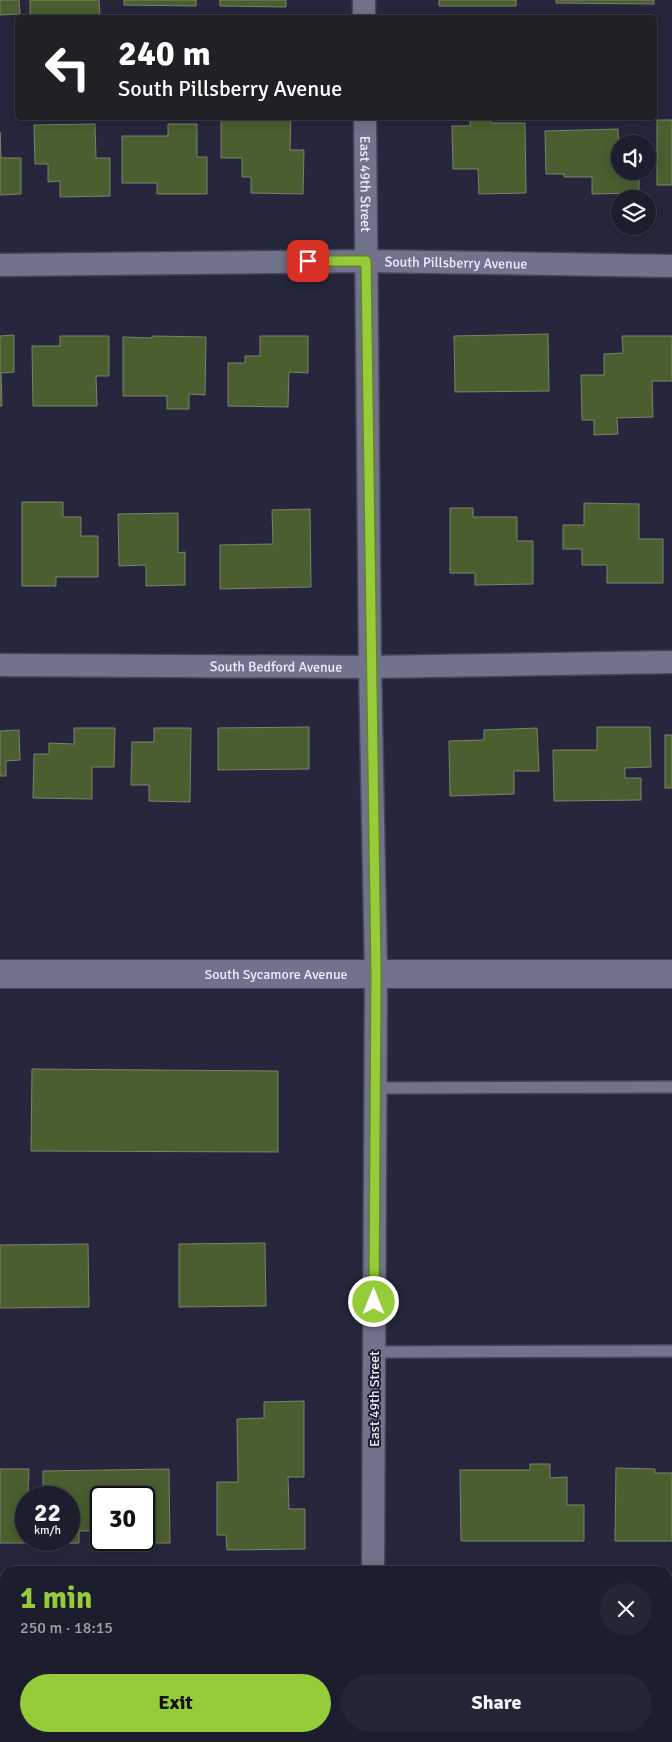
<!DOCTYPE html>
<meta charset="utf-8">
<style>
:root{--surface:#1c1d2d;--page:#252635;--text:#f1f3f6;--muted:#a0a2aa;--line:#3a3b49;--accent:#96cc3a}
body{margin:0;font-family:Signika,sans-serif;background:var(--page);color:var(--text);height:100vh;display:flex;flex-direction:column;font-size:19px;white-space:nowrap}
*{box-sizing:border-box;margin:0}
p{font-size:16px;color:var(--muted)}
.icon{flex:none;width:28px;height:28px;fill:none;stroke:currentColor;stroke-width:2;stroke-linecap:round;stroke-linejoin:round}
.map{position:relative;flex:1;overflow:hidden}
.sheet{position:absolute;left:0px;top:1566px;width:672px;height:176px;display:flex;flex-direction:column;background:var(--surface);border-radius:15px 15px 0 0;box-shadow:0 2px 12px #0003,0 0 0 1px var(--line)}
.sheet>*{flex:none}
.banner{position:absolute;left:15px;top:15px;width:642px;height:105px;border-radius:5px;box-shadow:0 2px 12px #0003,0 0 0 1px var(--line);background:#202124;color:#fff;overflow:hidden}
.controls{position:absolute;left:611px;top:135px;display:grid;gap:10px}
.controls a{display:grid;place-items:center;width:45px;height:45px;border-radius:50%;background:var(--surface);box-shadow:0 2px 12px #0003,0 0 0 1px var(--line);font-size:25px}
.speed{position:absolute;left:15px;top:1486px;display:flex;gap:10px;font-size:25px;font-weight:700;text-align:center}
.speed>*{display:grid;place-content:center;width:65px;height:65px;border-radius:50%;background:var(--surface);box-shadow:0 2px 12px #0003,0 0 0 1px var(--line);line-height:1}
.speed small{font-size:12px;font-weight:400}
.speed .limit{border:2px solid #111;border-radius:8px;background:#fff;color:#111}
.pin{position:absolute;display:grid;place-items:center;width:42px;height:42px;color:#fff;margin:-21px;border-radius:10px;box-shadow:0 2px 8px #0006}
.me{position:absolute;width:55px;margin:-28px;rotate:0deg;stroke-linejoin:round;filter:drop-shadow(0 0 4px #0008)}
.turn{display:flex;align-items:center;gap:18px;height:105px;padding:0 20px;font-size:22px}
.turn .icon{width:65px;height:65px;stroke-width:2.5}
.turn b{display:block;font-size:35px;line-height:42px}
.round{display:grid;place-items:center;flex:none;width:52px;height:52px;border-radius:26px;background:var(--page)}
.overview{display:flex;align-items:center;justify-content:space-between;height:85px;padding:0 20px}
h1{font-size:30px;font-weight:800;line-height:38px;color:var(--accent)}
.primary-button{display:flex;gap:10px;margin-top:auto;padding:10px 20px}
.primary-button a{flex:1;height:58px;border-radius:30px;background:var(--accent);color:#111;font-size:20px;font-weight:800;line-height:58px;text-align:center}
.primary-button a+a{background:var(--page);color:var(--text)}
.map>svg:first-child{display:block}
</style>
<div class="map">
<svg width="672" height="1742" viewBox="0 0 672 1742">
<rect width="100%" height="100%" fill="#26273c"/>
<path fill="#4a5e2f" stroke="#78846b" d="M0,0H19L20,14L0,15Z
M30,0H99L100,16L30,17Z
M124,0H196V6L124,5Z
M220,0H286V7L220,6Z
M439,0H516V6H439Z
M556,0H654V4L556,3Z
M221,118H291L290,150H304L303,194L251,193V177H242V158H221Z
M470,118H491V123H525L526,193L479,194L478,169H453L452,126H470Z
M657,120H672V185H657Z
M95,124L96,158H110V196L60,197V181L48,182V164H35L34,125Z
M168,124H197V157H207V194H157V183H122V136H168Z
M618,129L620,171H639V193L592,194V177H564V174H546L545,131Z
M0,132L1,158H21V194L0,195Z
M548,334L549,391L455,392L454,336Z
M14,335V372L1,373L2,406H0V336Z
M60,336H109V376H96L97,406H33L32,346H60Z
M152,336L206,337L205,395L189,394V409H167V396H123V337L152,338Z
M260,336H308V373L289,372L288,407L228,406V363H245V356H260Z
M622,336H672V381H652L653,417L617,418L618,434L594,435V420H582L581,375H604V354L623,353Z
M22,502H63V517H81V536H98V577H56V586H22Z
M584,503L639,504V539H663V583H607V565H582V549H563V525H584Z
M450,508H473V517H517V541H533V584L475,585V573H450Z
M310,509L311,587L220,589V545L273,544L272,510Z
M178,513V553L185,552V585L146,586V565L119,566L118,514Z
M309,727V769L218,770V728Z
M597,727H650L651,767L625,768V778H641V800L554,801L553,750H597Z
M74,728H115L114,767H92V799L33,798L34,754H49V743L74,744Z
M154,728H191L190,802L149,801V785H131L132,742H154Z
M537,728L539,771H514V794L450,796L449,741L484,740V730Z
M19,730L20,760L6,761V776H0V731Z
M665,735H672V788H665Z
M32,1069L278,1071V1152L31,1151Z
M265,1243L266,1306L179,1307V1244Z
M88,1244L89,1307L0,1308V1245Z
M304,1401V1477H288L289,1509H305V1549L227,1550L226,1535H217V1482H238L237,1419L264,1418V1402Z
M530,1464H550V1478L567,1477V1505H584V1541H461L460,1470H530Z
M616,1468L655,1469V1473H672V1541H615Z
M0,1469H29L26,1540H30V1543H0Z
M169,1469L170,1543H135V1540H144V1498H101V1531H79V1543L44,1544V1540H69V1498H43V1471Z
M668,1708H672V1742H659V1738H668Z
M2,1734H5V1738H80V1742H2Z
M235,1738H300V1742H235Z
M460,1738H517V1742H460Z
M568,1738H638V1741L568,1742Z"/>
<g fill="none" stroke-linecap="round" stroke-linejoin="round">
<g stroke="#454556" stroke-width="14">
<path id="lane" d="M375,1088L672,1087
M374,1352L672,1351"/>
</g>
<g stroke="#454556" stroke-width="25">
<g id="street">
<path d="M364,0V18"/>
<path id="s1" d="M365,118L370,667L376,974L373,1571"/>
<path id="s2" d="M0,265L366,261L672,266"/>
<path id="s3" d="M0,665L370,667L672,662"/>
<path d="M668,1625H672"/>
<path d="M0,1629H5"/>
<path d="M373,1738V1742"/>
</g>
</g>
<g stroke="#454556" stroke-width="30">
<g id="secondary">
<path id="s4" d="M0,974H672"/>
</g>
</g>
<use href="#lane" stroke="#71728b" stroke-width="11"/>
<use href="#street" stroke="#71728b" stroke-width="22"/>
<use href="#secondary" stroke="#71728b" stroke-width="28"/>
</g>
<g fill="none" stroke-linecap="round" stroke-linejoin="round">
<g stroke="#628526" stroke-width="12">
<path id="route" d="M308,261H366L376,974L374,1302"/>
</g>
<use href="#route" stroke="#96cc3a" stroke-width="9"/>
</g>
<g text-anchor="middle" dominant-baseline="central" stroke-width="4" stroke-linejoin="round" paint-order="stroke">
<g font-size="14" fill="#edeefc" stroke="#1d1d31">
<text stroke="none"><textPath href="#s1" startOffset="66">East 49th Street</textPath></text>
<text stroke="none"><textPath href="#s2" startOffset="456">South Pillsberry Avenue</textPath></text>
<text stroke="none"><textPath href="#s3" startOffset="276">South Bedford Avenue</textPath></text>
<text stroke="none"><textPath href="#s4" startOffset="276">South Sycamore Avenue</textPath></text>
<text transform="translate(374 1399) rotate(-90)">East 49th Street</text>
</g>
</g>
</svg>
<div class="controls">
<a><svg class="icon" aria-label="sound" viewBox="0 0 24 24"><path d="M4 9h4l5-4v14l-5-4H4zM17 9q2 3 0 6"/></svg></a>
<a><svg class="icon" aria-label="layers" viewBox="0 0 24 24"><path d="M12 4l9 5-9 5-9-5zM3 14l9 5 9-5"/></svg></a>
</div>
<div class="speed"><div>22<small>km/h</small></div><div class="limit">30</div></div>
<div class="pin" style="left:308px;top:261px;background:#d93025"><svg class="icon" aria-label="arrive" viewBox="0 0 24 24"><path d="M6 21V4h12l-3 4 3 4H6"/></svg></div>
<svg class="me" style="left:374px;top:1302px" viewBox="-20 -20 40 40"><circle r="17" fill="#96cc3a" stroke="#fff" stroke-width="3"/><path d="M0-11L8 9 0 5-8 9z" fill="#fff"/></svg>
<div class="banner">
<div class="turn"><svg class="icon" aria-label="left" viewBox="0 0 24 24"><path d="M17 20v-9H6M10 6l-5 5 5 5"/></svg><div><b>240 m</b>South Pillsberry Avenue</div></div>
</div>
<section class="sheet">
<div class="overview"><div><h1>1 min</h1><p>250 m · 18:15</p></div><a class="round"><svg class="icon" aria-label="close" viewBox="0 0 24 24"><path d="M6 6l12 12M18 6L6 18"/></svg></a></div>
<div class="primary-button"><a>Exit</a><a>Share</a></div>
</section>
</div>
